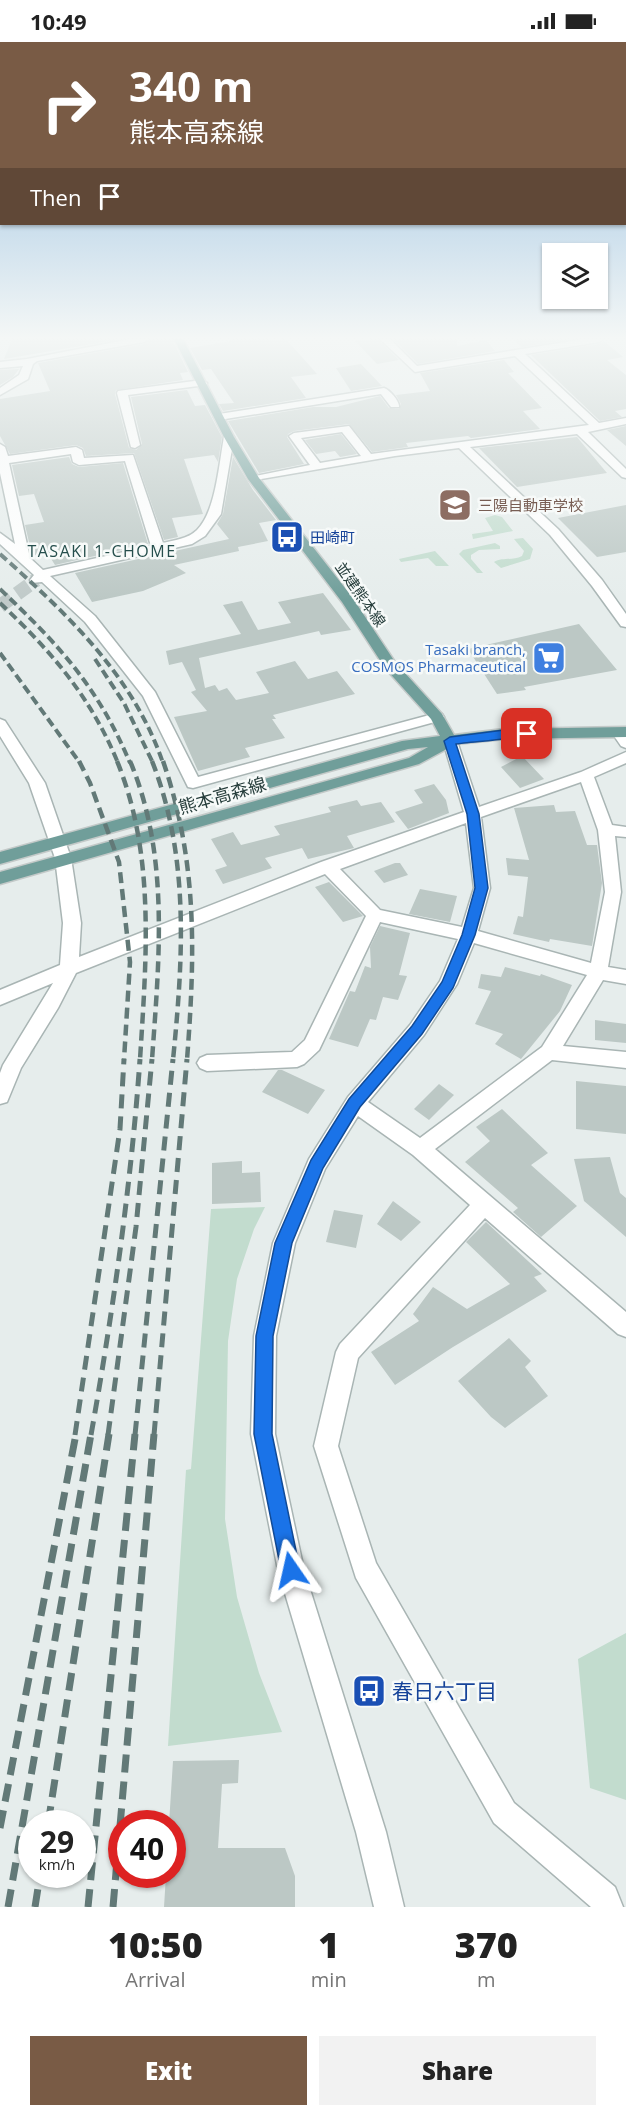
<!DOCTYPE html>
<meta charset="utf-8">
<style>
:root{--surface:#fff;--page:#f2f2f2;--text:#222;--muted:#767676;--accent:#795b45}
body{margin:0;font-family:"Open Sans","Noto Sans JP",sans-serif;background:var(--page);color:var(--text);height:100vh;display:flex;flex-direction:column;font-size:22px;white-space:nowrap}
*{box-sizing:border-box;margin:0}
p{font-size:20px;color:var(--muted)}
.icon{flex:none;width:33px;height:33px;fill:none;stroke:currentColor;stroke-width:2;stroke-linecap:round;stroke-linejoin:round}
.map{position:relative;height:1865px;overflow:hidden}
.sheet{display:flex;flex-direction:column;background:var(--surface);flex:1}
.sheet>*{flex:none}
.banner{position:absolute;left:0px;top:0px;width:627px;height:183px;box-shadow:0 2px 4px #0004;background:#795b45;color:#fff;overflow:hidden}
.controls{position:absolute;left:542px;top:201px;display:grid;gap:12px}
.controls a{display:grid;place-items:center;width:66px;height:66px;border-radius:0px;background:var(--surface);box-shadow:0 2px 4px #0004;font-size:30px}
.speed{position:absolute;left:18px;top:1768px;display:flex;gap:12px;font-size:30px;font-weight:700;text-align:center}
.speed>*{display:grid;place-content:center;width:78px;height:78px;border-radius:50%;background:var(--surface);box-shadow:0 2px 4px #0004;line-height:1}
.speed small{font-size:15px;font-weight:400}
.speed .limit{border:9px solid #d22;background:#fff;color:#111}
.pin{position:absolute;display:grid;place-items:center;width:51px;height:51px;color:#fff;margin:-26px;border-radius:12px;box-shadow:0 3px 9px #0006}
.me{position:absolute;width:66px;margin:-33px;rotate:349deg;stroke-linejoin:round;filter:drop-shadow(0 0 4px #0008)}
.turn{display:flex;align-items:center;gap:21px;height:126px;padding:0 30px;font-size:27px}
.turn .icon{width:78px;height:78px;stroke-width:2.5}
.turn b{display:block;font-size:42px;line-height:51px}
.then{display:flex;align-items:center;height:57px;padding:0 30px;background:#0003;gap:12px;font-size:22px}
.eta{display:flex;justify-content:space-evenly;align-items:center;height:102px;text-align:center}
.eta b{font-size:36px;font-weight:800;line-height:42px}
.primary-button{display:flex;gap:12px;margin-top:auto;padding:12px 30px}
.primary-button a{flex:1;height:69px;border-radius:0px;background:var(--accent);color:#fff;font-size:24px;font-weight:800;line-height:69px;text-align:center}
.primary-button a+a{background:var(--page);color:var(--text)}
.status{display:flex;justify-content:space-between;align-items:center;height:42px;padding:0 30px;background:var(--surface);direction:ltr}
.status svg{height:16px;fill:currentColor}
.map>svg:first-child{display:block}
</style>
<div class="status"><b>10:49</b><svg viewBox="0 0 49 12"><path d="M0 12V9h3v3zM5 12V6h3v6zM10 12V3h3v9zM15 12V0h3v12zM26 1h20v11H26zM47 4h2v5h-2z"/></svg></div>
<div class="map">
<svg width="626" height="1865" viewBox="0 0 626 1865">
<rect width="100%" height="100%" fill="#e6edec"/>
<path fill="#c2dcce" d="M495,473L502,475L513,489L473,497L472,492L493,489L485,476Z
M523,496L533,507L530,517L501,526L494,520C502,515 513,519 522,514L524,509L514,497Z
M495,501L500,504V507L479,508L471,513V517L483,531H477L459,512L463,508Z
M435,509L449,524H436L428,516L401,520L399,517Z
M265,1165L254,1187L237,1237L228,1299L225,1477L237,1555L259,1631L282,1690L168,1704L186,1428L191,1427L211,1167Z
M626,1591V1758L590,1746L578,1617Z"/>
<path fill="#bcc8c5" d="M12,297H122L4,317Z
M151,297H172L188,330L180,331L183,338L116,348L115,352L129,406L136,408L142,402L131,355L187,348L195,364L205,363L222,395L218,420L214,413L184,417L203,472L172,476L178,495L164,498L134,411L86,414L83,406L76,403L10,412L0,394V357L50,349L38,321L144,302Z
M230,297H269L271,298L286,297L317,332L291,335L306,356L223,369L219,362L234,361L211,327L202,328L190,306L231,299Z
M371,297H378L399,318L377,322L355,299Z
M393,297H457V304L486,298L495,309L418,322Z
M513,297H573L522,305Z
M604,299L623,315L607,318L626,333V367L615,369L622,375L600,379L531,313L599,302Z
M504,318L514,330L508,331L542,366L523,369L540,387L471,396L468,394L406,401L408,405L372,410L349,382L294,389L288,392L287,395L304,422L259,431L228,379L313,365H336L380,354L389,366L399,367L401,362L396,353L430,349L420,331Z
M361,322L382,344L351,349L336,326Z
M19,327L13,335L0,343V328Z
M626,384V404L607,388Z
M341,392L357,412L340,415L335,409L316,412L305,398Z
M577,395L607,431L517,445L479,406Z
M69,415L72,422L79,425L123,421L148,502L55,523L48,512L32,513L25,483L44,480L34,452L19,454L12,423Z
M233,415L253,448L276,478L259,481L268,499L238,505L239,509L174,523L186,531L143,549L92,560L75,531L229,497L217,482L223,472Z
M626,463V510L597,515L558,476Z
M323,551L351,588L321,593L319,589L199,616L205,646L215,643L219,649L227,646L236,658L269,651L256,630L295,619L308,637L337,629L355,652L273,673L276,677H272L285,696L245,706L250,715L198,729L174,675L207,669L191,650L196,648L182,620L169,623L166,609L241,592L223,563L242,559L258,588L291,581L278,560Z
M579,582L617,628L524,645L526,648L497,652L468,607Z
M522,714L544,737L520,746L501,725Z
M434,742L446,758L449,771L408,787L395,770L423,761L414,748Z
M357,758L361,764L381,760L395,780L347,794L354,806L308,817L302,806L265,816L272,826L223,842L215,828L227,824L211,797L233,790L241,803L280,793L274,784L331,770L328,765Z
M554,763L556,770L575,769L587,803H597L602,841L592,904L550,897L549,900L513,892L518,874L523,875L528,835L508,833L506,816L529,818L514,766Z
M395,821H400L408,833L384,841L374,829Z
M329,840L363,874L343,880L315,845Z
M420,847L457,854L450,880L409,872Z
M380,884L410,891L399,933L407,934L398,958L383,955L376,978L370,977L358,1005L329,997L350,949L355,950L365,924L371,926L370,905Z
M505,925L540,934L541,932L572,943L560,969L521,1017L495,1002L503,992L475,982L491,949L478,946L481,932L501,935Z
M595,978L626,982V1001L595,998Z
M278,1028H282L325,1048L308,1072L262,1050Z
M576,1039L626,1044V1092L576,1087Z
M439,1042L454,1053L429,1078L414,1067Z
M502,1067L548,1111L531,1123L577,1164L541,1195L513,1170L518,1166L465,1120L490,1099L476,1085Z
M610,1115L620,1151L626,1156V1195L584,1159L574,1117Z
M242,1119V1131L260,1130L261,1160L212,1162V1121Z
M393,1159L421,1180L401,1199L377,1182Z
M334,1168L363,1173L356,1206L326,1200Z
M486,1180L542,1232L534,1235L547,1249L453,1305L395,1343L371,1310L419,1279L413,1272L433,1245L467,1267L510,1242L466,1200Z
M509,1296L531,1319L525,1325L548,1354L505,1386L491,1375L458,1339Z
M239,1718L238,1741L222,1742L218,1806H285L295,1834V1865H164L166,1833H172V1782H169L173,1719Z"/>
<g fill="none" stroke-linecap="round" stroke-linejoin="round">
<path stroke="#c0cac9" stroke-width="14" stroke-dasharray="14 7" stroke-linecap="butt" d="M0,564L36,538"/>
<g stroke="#a9b5b4" stroke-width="3">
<path id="minor" d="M131,297H149L144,300L37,319L33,322L28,337L0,353V346L19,333L23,324L0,326V320L27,317Z
M380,297H390L417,324L584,297H603L599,300L525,312L599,381L626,376V382L588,390L626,427V436L622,435L577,392L470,405L558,487L602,538L626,572V585L621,584L592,544L550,493L459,406L395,414L250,439V435L310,423L289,394L294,391L349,384L371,412L589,383L515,314L415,330ZM342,390L361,414L320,421L301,396Z
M202,338L207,341L206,343L128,353L140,403L135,406L131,405L117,351L118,349Z
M384,346C390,348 400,360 399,365H391L381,352L219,378L214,375L219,372Z
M229,392L234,395L221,472L205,494L192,502L50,534L95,574L155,650L198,735L437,671L442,672L444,675L442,678L193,746L188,745L143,654L85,580L42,540L31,541L30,538L34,533L0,502V491L15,502L0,431V402L5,405L8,414L76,405L82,408L84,416L133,413L163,501C174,498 188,497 197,488C216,469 219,421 224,395ZM71,412L73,420L79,423L125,419L151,504L43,528L30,516L9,421Z
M0,677L5,679L45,741L71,816L81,881L79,915L321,820L464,770L443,699L445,696H455L457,699L479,765L581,730L626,710V721L594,735L612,783L626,785V795L615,794L621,850L608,925L626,928V942L603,938L563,1004L626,1010V1026L552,1018L435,1107L626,1270V1295L618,1292L485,1176L358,1316L338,1404L376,1521L514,1761L615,1845L623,1865H591L494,1781L356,1536L314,1404L336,1310L340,1302L470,1163L413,1113L358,1074L325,1127L295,1201L276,1294L275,1392L304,1528L386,1790L404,1865H374L356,1790L278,1528L251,1392L254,1294L273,1201L309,1117L348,1055L410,983L440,939L458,897L380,880L319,1008L304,1022L297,1025L207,1029L200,1026L197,1021L200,1016L207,1013L292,1010L305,998L366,874L325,832L76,931L58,966L21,1026L7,1060L0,1062V1031L3,1023L53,941L0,963V948L60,923L63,881L55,816L29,741L0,694ZM581,740L598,788L605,850L591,921L478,889L490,846L481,775ZM466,781L474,846L462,885L380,868L340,827ZM474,901L587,933L542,1005L420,1096L368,1060L424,993L457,942Z
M619,686L626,690V706L621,704L612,691Z"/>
</g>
<g stroke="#c3c9c8" stroke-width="3">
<path id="major" d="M174,297H183L234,395L259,436L352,555L395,620L442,672L454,693L504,687L626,685V695L504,697L456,702L419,722L0,842V830L409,716L428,705L408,707L0,822V810L402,699L440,694L431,677L385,626L342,560L248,437L224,395Z"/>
</g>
<use href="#minor" fill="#fff" fill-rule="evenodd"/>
<use href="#major" fill="#709e9a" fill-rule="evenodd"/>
<path stroke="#627977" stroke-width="4" stroke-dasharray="9 4.5" stroke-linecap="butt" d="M0,512C67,572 133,633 163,721
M0,547C58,602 99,646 130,721
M0,561C51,609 91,655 118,721
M0,611L80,721
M95,617L124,661L153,721"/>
<path stroke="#627977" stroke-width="4.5" stroke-dasharray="11 6" stroke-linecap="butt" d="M79,719L90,741L119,820L130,920L124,1018
M117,719C156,814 146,919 140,1018
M130,719C170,814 159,918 152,1018
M152,719C190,816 183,917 173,1018
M163,719C198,821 195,913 187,1018"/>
<path stroke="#627977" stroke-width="5" stroke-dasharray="14 8" stroke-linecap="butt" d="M75,1393L120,1087L124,1017
M91,1393C113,1269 131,1143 140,1017
M108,1393L136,1185L152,1017
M135,1393L173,1017
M154,1393L187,1017"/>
<path stroke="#627977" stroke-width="7" stroke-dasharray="18 9" stroke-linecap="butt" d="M48,1782L109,1392
M0,1786L76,1392
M8,1865L91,1392
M35,1865L40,1833
M88,1865L135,1392
M113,1865L154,1392"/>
</g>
<linearGradient id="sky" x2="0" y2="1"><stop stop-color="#87b6dd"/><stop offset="0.53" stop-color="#f4f7f6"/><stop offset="1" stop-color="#f4f7f6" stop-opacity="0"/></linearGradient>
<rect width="626" height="558" fill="url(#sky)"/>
<path fill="#1a73e8" stroke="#114b97" stroke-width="1.5" d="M504,688H527L532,692C527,696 468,700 456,702L479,772L488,846L475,893L453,946L422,992L360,1065L323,1126L292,1201L273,1294L272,1392L300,1528L297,1535L291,1538L284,1535L281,1528L254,1392L256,1294L275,1201L311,1118L349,1057L412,984L442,940L462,893L475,846L467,772L444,699L450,695Z"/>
<defs>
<g id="school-square" transform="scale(1.725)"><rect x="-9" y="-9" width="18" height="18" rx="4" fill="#8d6e63" stroke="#f7faf9"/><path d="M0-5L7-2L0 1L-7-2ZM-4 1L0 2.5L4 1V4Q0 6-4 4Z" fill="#fff"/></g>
<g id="bus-square" transform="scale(1.725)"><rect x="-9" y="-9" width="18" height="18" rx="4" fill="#1a4fb4" stroke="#f7faf9"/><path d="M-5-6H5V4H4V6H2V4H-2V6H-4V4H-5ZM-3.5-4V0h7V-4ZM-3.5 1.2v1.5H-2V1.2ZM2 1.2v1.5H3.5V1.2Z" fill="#fff"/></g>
<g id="supermarket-square" transform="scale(1.725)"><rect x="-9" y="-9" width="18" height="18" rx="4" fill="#3f7fe0" stroke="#f7faf9"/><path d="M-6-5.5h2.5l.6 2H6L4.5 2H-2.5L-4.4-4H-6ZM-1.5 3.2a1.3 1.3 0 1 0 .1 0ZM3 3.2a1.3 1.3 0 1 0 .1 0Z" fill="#fff"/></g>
</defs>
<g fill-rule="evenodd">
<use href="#school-square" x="455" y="463"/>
<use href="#bus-square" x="287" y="495"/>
<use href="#supermarket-square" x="549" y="616"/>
<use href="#bus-square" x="369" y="1649"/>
</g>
<g text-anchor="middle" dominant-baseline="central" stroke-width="5" stroke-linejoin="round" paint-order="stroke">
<g font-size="15" fill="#785e54" stroke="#f7faf9" text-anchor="start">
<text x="478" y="463">三陽自動車学校</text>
</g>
<g font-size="15" fill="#164399" stroke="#f7faf9" text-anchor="start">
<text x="310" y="495">田崎町</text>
</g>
<g font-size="15" fill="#273e3c" stroke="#f7faf9">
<text transform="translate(361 552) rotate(55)">並建熊本線</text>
</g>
<g font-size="15" fill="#366cbe" stroke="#f7faf9" text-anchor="end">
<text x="526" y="607">Tasaki branch,<tspan x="526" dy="17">COSMOS Pharmaceutical</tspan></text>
</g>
<g font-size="16" letter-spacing="1.5" fill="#254e4c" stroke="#f7faf9">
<text x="102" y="509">TASAKI 1-CHOME</text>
</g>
<g font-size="18" fill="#273e3c" stroke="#f7faf9">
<text transform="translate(222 753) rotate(-16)">熊本高森線</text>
</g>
<g font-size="21" fill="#164399" stroke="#f7faf9" text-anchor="start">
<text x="392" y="1649">春日六丁目</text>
</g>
</g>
</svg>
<div class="controls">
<a><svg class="icon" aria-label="layers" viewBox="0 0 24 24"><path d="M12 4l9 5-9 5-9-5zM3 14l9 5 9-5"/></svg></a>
</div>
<div class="speed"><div>29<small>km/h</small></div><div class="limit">40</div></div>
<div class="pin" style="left:527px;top:692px;background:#d93025"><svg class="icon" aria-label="arrive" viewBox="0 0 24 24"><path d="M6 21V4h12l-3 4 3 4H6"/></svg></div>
<svg class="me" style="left:291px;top:1528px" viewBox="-20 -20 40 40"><path d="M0-17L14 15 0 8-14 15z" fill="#1a73e8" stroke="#fff" stroke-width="4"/></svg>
<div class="banner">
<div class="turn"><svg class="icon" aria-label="right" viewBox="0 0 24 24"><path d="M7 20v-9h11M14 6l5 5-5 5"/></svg><div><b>340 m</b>熊本高森線</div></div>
<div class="then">Then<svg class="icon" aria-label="arrive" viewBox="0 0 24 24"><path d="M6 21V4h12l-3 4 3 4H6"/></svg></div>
</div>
</div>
<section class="sheet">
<div class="eta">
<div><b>10:50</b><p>Arrival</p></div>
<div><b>1</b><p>min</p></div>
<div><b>370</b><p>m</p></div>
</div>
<div class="primary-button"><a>Exit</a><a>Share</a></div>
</section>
